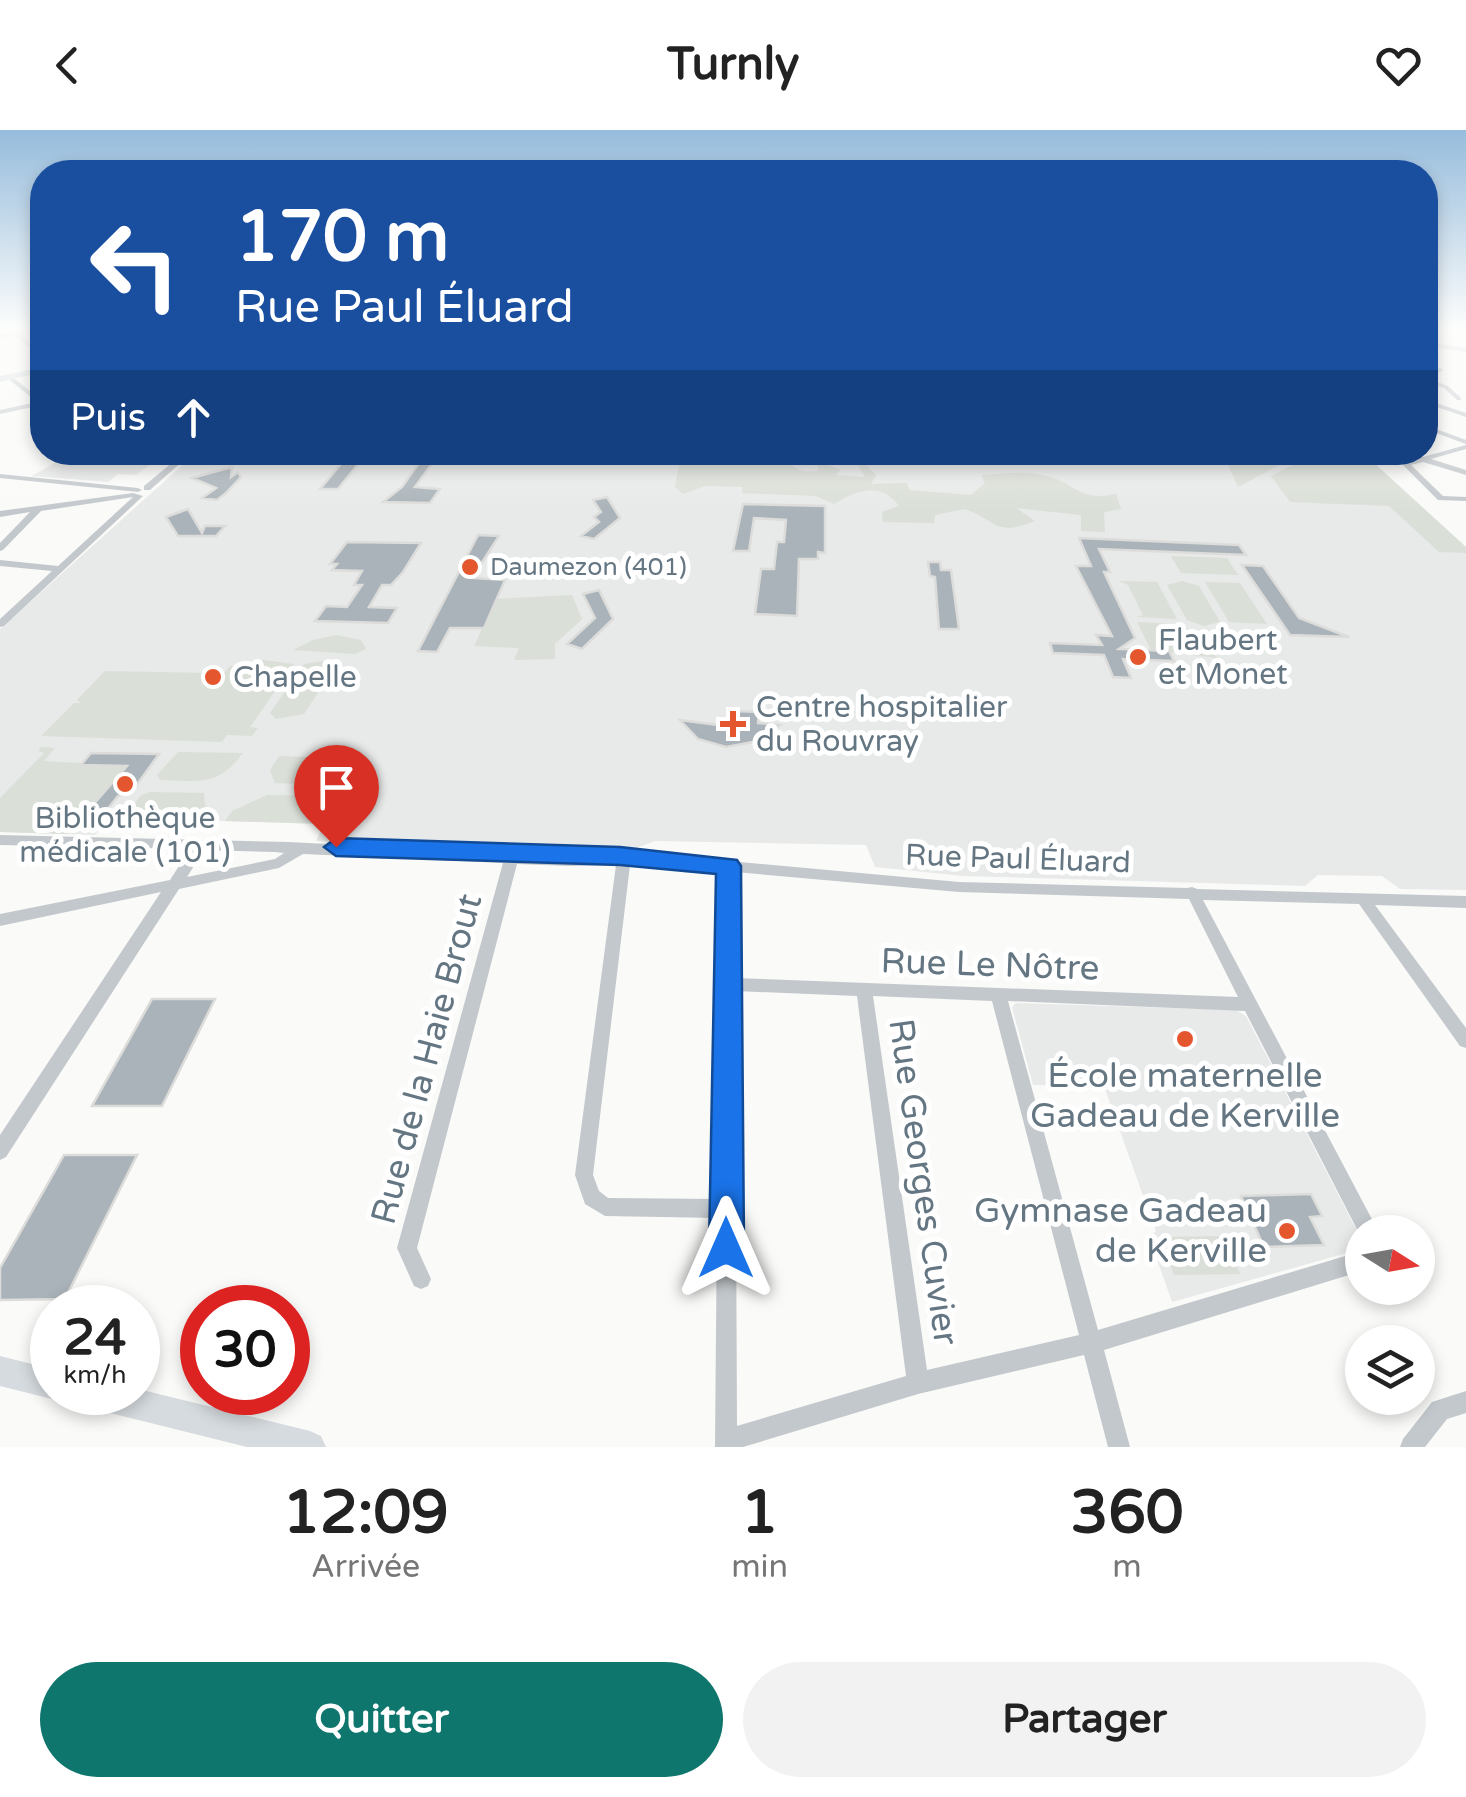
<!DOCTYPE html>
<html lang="fr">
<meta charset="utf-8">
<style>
:root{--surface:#fff;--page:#f2f2f2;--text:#222;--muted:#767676;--accent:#0f766e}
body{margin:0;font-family:"Varela Round",sans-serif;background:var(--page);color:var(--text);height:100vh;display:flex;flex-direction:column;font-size:38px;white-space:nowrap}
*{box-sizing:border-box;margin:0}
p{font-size:32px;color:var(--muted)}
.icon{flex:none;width:55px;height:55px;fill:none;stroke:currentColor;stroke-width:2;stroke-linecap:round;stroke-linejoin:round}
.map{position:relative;height:1317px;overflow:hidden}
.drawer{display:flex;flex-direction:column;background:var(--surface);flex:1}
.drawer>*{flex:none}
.top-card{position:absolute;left:30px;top:30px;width:1408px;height:305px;border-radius:40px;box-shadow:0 5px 15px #0003;background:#1a4fa0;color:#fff;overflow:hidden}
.needle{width:65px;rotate:101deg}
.controls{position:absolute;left:1345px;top:1085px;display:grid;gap:20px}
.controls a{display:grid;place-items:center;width:90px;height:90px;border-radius:50%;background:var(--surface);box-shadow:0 5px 15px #0003;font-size:50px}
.speed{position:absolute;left:30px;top:1155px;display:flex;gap:20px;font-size:50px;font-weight:700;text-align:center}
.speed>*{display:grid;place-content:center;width:130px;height:130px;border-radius:50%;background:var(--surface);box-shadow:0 5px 15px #0003;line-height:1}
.speed small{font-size:25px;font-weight:400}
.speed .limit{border:15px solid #d22;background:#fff;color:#111}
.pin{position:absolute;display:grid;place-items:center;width:85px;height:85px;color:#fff;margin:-102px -42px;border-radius:50% 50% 50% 0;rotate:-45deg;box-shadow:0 0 10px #0007}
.pin .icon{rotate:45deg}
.me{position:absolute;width:110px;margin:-55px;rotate:0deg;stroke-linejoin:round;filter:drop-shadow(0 0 8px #0008)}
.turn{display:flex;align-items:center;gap:35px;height:210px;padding:0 40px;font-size:45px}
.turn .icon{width:130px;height:130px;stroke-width:2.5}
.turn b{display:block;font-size:70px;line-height:85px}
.then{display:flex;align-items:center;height:95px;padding:0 40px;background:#0003;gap:20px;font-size:38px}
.eta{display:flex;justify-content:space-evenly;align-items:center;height:170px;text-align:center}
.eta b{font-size:60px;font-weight:700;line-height:70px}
.action{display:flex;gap:20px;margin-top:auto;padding:20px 40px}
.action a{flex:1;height:115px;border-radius:60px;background:var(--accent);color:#fff;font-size:40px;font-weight:700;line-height:115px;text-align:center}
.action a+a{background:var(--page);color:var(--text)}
header{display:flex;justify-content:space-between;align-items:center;height:130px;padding:0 40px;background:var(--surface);font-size:45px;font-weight:700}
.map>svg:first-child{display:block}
</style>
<header><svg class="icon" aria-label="back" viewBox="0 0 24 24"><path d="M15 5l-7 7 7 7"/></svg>Turnly<svg class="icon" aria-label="heart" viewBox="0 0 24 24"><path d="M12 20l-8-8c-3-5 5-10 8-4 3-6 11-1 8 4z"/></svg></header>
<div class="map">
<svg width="1466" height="1317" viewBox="0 0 1466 1317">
<rect width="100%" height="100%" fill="#fafaf8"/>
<path fill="#e8e9e9" d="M75,322H166V323L136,345L118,344L108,352L31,346Z
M196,323H1363L1466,417V760L1400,759L1382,746L1318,745L1305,756L963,746L875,737L866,715L655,711L634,719L316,711L324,694L109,688L95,705L0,702V499Z
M1016,873L1236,880L1246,886L1356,1099L1354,1121L1172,1172L1148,1104L1156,1102L1104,956L1033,955L1012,877Z"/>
<path fill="#dadfd7" d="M1223,323H1302L1238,357Z
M1307,323H1363L1466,417V423L1439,422L1389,376L1290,372L1271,346L1297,333Z
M691,324C713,325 763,322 782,330C797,337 799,345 819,340L815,330L841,340L835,345L865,347L854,328H860L876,345L871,354L907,353L909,360L971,365L985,353L981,345C1004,344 1024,340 1047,346C1077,354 1079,372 1116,364L1121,379L1104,382L1105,402L1081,401V385L1016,378L1035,391C992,408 996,388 964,379L935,385L934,393L883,392L882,382L899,376C881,350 855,361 834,374L816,366L742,363V357L705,356L683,364L675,357L680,330Z
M1171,426L1227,428L1238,445L1181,443Z
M1119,451L1157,452L1177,489L1136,487L1143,485L1128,455Z
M1182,451L1199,456L1220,492L1204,496L1187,490L1167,455Z
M1205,452L1240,453L1267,494L1229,492Z
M572,465L582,489L555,514V529L514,530L519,518L474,516L496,469Z
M1137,492C1176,494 1197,492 1217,528L1151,520Z
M336,505L361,510L366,519L355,524L293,520L313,510Z
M263,530L294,534L250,597L258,598L252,606L227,605L222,612L41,606L74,573H81L77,570L105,541L211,543L204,553L216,554L230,536L256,537Z
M323,531L336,535L304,584L276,589L270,583L304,534Z
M41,617L55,618L44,631L131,636L67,704L0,702V668L44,623L38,621Z
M178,622L243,623C218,657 198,651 160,650L157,645Z
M279,626L360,629L350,648L324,655L275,653L270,640Z
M150,662L204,663L205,676L215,680L214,684L130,681L140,666Z
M267,665L317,666L325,674H336L325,694L225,691L232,681Z
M1225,1106L1240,1144L1174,1145L1161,1107Z"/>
<path fill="#aab3b9" stroke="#dcdcda" stroke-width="2.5" d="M351,322H368L338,359H320Z
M426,323L439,324L415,357L440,359L430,373L383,372L402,357Z
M232,337L231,347L238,342L241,347L226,363L217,370L202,368L216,358L192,348Z
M607,367L620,388L594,409L581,406L599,392L594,387L601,382L593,370Z
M743,374L825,376V423L818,422V429H799L797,486L755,484L761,439H774L777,412H784L786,390L754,388L749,421H733Z
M188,379L202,403L205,396H225L216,406H178L166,387Z
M478,405L499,406L472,448L505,450L484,498H450L437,522L418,521Z
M1079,408L1239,415L1246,425L1099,419L1110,442H1104L1135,508L1119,519L1169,521L1174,531L1123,529L1131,548L1113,547L1104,525L1053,523L1050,513L1102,515L1096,505L1112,506L1076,436H1091Z
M347,412L421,413L403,442L391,455H382L369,477L397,478L388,493L315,491L326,476L347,477L362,455H354L362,441L332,440L337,434H330Z
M928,432H940L941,440H951L959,499H939L935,447L930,446Z
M1242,435L1263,436L1299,488L1349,507L1290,505Z
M599,460L613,489L582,519L567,514L595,488L583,464Z
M914,567L968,570L971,581L916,579Z
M735,581L759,582L758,593L780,595L758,611L726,617L698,609L680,590L733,597Z
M91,623L159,624L133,660L118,666L91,700H71L127,636L81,635Z
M152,869H215L162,976H92Z
M64,1025H137L65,1169L0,1170V1138Z
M1311,1064L1322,1086L1310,1087L1324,1115L1264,1117L1241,1066Z"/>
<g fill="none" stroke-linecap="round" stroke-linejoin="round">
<path fill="#c3c8cc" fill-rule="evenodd" d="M4,198H10L15,201L42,198V200L19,204L42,222V226L13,205L0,208V204L10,203Z
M1425,212L1466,218V222L1425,216Z
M1425,228L1443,240L1429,249L1448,256L1461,268V270H1457L1444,258L1425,252V246L1436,240L1425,233Z
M7,246H11L42,270V275L0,284V280L37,272L7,248Z
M1425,269L1466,283V287L1425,273Z
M1425,295L1466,310V314L1425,299Z
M1466,315V319L1431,329L1466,340V345L1423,332L1411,335L1443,366L1466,367V371L1438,370L1402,334L1415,329L1398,322H1410L1423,327Z
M185,322H193L150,360H144V356Z
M0,344L138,358L142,360L138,362L0,348Z
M133,363L143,366L4,496L0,497V489L52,441L0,436V430L58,436L133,367L41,381L3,420L0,421V413L30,382L0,387V381Z
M0,705L288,712L506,723L508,719H518L520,724C564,726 608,725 652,724L959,752L1187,758L1192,757L1197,759L1466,766V778L1375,775L1466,898V918L1460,916L1359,774L1203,770L1375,1095L1377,1102H1362V1109L1245,881L1008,871L1098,1200L1362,1121V1141L1104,1220L1130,1317H1108L1084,1225L918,1264L743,1317H715L717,1088L605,1086L585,1074L575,1045L616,735L570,736L517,734L417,1118L431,1149L428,1156L421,1159L414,1156L397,1118L503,733L303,724L279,738L179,759L6,1027L0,1030V1005L161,762L0,796V784L170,750L190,719L0,715ZM204,720L275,722L284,723L275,729L187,747ZM652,734L721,740L717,1069L608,1068L599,1061L593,1045L630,735ZM735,742L959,762L1189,769L1238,867L735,848ZM735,861L857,866L906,1246L737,1296ZM873,866L992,871L1079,1205L927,1240Z
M1466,1261V1283L1447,1289L1425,1317H1400L1403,1309L1432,1272Z"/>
<path fill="#d6dbdf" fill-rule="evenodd" d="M42,237V242L0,252V246Z
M0,1226L52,1239V1262H64L63,1265L52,1269L0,1256Z
M138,1259L310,1301L321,1306L326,1317H247L86,1277L75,1273L71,1262H138Z"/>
</g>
<linearGradient id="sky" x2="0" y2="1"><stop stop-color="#96bcdc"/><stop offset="0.52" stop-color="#fdfdfc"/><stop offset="1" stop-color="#fdfdfc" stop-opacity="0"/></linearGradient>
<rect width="1466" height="382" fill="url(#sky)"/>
<path fill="#1a73e8" stroke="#114b97" stroke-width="2.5" d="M336,708L620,717L737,730L741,736L744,1118L739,1131L726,1136L714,1131L709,1118L716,744L620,735L336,726L324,717Z"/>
<g fill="#e4572e" stroke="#fff" stroke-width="4">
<circle cx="470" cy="437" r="10"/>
<circle cx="1138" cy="527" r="10"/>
<circle cx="213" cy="547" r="10"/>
<path d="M728 579h10v10h10v10h-10v10h-10v-10h-10v-10h10z"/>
<circle cx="125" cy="654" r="10"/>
<circle cx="1185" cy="909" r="10"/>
<circle cx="1287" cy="1101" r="10"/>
</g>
<g text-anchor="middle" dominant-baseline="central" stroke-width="10" stroke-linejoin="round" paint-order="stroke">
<g font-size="25" fill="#657683" stroke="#fff" text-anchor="start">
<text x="490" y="437">Daumezon (401)</text>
</g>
<g font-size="30" fill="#657683" stroke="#fff" text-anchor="start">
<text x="1158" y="510">Flaubert<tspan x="1158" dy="34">et Monet</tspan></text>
<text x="233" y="547">Chapelle</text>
<text x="756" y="577">Centre hospitalier<tspan x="756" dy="34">du Rouvray</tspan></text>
<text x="125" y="688" text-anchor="middle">Bibliothèque<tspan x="125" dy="34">médicale (101)</tspan></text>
</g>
<g font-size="30" fill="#657683" stroke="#fff">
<text transform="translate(1018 729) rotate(2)">Rue Paul Éluard</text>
</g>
<g font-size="35" fill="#657683" stroke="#fff">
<text transform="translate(990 835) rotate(2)">Rue Le Nôtre</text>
<text transform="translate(427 929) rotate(-75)">Rue de la Haie Brout</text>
<text transform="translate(923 1052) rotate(82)">Rue Georges Cuvier</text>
</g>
<g font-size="35" fill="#657683" stroke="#fff">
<text x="1185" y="946">École maternelle<tspan x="1185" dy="40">Gadeau de Kerville</tspan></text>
<text x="1267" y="1081" text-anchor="end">Gymnase Gadeau<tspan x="1267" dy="40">de Kerville</tspan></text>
</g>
</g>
</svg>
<div class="controls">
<a><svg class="needle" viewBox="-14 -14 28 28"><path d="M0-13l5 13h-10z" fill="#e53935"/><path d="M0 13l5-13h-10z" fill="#767676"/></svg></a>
<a><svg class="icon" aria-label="layers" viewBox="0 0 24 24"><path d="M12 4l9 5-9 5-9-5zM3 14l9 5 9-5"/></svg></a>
</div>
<div class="speed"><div>24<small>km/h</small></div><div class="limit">30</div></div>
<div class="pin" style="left:336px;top:717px;background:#d93025"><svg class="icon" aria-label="arrive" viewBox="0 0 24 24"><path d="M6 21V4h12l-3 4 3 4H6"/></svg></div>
<svg class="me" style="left:726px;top:1118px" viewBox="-20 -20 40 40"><path d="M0-17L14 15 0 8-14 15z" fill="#1a73e8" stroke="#fff" stroke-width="4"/></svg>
<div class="top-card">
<div class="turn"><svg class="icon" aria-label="left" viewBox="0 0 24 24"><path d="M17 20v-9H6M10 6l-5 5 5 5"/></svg><div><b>170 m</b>Rue Paul Éluard</div></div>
<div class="then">Puis<svg class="icon" aria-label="ahead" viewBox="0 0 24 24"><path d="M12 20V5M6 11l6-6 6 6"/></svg></div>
</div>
</div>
<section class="drawer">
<div class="eta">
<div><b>12:09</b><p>Arrivée</p></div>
<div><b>1</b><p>min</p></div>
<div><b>360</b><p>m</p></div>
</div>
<div class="action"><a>Quitter</a><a>Partager</a></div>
</section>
